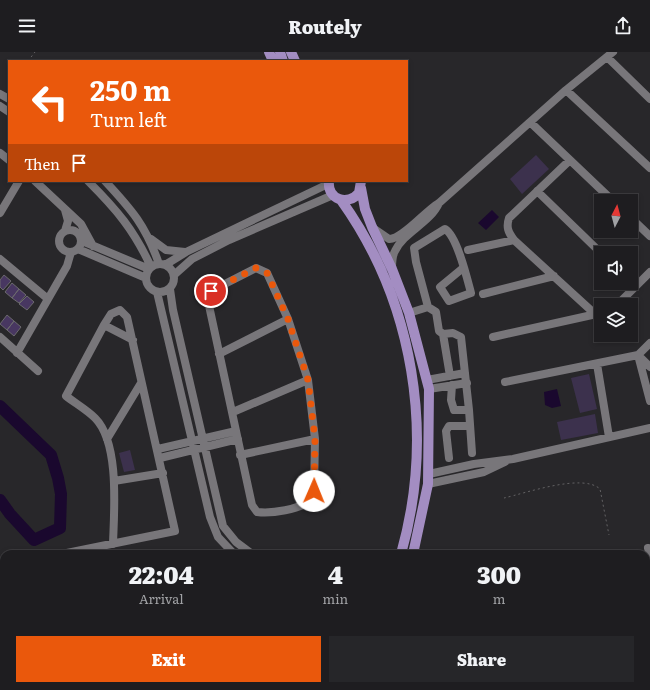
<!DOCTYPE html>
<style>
:root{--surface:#1e1d20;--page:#262629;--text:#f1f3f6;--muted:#a1a2a5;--line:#3c3b3e;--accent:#ea580c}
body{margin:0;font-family:Literata,serif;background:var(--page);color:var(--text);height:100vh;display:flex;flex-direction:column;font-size:15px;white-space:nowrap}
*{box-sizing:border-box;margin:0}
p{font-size:13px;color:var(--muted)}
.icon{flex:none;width:22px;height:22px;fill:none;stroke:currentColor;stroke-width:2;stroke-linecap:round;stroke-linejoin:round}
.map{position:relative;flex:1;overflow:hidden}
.details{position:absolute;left:0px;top:498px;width:650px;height:140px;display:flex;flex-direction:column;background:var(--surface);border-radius:12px 12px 0 0;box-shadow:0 2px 6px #0003,0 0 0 1px var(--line)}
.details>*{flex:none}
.hud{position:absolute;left:8px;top:8px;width:400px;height:122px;border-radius:0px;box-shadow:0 2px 6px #0003,0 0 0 1px var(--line);background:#ea580c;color:#fff;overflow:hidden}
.needle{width:26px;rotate:6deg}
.controls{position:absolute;left:594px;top:142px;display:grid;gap:8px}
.controls a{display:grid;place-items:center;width:44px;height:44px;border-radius:0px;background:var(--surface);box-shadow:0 2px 6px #0003,0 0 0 1px var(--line);font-size:20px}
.pin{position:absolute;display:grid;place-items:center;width:34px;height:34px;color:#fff;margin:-17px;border:2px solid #fff;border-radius:50%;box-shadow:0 1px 4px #0007}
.me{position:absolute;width:44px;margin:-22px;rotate:1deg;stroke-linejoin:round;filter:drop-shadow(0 0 3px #0008)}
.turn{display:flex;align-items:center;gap:14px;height:84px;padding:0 16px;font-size:18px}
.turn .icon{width:52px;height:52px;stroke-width:2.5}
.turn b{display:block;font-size:28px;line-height:34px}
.then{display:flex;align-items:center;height:38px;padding:0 16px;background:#0003;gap:8px;font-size:15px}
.eta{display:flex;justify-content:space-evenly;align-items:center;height:68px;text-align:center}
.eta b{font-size:24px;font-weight:800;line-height:28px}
.cta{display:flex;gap:8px;margin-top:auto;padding:8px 16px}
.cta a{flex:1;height:46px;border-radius:0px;background:var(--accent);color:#fff;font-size:16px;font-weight:800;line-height:46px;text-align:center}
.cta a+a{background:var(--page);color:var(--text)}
header{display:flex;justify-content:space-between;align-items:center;height:52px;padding:0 16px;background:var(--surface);font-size:18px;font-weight:800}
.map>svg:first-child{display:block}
</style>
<header><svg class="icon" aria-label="menu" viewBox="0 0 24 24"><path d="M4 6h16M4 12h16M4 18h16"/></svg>Routely<svg class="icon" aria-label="share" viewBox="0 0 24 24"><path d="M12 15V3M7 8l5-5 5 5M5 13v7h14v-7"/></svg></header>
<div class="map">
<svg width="650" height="638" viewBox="0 0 650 638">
<rect width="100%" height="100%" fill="#28272a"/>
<path fill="#3c314d" d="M536,103L549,117L522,142L510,127Z
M589,322L597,357L580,361L571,326Z
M595,362L598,381L561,388L557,370Z
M130,398L135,418L124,420L119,401Z"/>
<path fill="#1a082e" d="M492,158L499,165L486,178L478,171Z
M557,337L561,354L552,356L545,353L544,340Z"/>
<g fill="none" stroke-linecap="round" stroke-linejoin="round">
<path stroke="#1a082e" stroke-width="12" d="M0,354L51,403L58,426L61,442L60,476L34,488L10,462L0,448
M0,584H4
M122,634L131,638"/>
</g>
<path fill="#483761" stroke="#6b696d" d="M4,223L11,229L3,238L0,235V228Z
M12,231L19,237L12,246L5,240Z
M19,237L26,243L19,251L12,246Z
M27,244L34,250L27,258L19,252Z
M7,263L14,269L7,278L0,272Z
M14,269L21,275L14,284L7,278Z"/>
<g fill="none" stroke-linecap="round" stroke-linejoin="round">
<path stroke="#636264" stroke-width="1" stroke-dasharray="2 3" stroke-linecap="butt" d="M28,9L35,0
M504,446C526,441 583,421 600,437L609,483"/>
<path stroke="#78767a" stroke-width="8" d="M607,5L650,47
M566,38L650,116
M0,42L9,47
M0,54L9,60
M530,70L613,149
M0,101L9,108
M570,108L509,166C506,175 508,180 514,188L595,262
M35,129L81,172L93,194
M88,129C117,158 134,178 151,215
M105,129C132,158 146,174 159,212
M537,139L601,201
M65,158L68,169L65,179
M0,161L19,129
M631,166L650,184
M373,176L389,187C402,188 426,158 439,151L566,38L613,0
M59 189a11 11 0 1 1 22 0a11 11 0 1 1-22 0Z
M151,187L166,198L185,200
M82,189L149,217
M78,197L146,226
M468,198L514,188
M0,207L48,247
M146 226a14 14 0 1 1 28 0a14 14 0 1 1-28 0Z
M165,213L186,200L328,132
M256,216L267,221L288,267L308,328L315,387L314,439L311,449C298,457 273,462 257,460L252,453L208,249V243L211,239Z
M392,217C392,211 392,204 395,199C404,180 430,171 439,151
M174,223L192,207L229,188L333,143
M170,237L173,258L223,474L236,490L252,502
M157,240L210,465L218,485L234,502
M483,242L554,224
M617,253L650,220
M428,255L416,210L414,196L445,177C457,184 467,226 471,241L449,249L440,235L463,216
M409,261L428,255L436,260L439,279L443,282L453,281L461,285L469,358L472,401
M104,273L133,288
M443,282L450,324
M0,285L38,319
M493,285L601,261
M17,301L67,214L71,200
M219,302L288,267
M638,303L650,349
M639,304L650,315
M597,312L609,385
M427,328L465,321
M505,330L638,303L650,291
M452,333L451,348L454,358H469
M429,337L467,331
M233,360L308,328
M107,387L141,331
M158,397L236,379
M240,403L315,387
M160,406L238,387
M449,406L446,379L449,374H469
M429,422L474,412L513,407L650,376
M114,429L163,421
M428,432L484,420L505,410
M648,496L650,504
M62,502L175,479L127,265L120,258L111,262L104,273L66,344C75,351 87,358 95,366C120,391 114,459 113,492
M0,514H4
M646,628L650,630
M601,634L611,638
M627,634L637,638"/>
<path stroke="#a38dc2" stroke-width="10" d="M269,0L273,9
M280,0L283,9
M291,0L295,9
M329,129C327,148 348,154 359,141L361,129
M361,136L365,157L372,175L392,217L409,261L429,337L428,432L413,502
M341,148C414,250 435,382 401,502
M334,638L337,634
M344,638L347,634"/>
</g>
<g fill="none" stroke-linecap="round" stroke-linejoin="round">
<path stroke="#ea580c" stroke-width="7" stroke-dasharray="0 12.6" d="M211,239L256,216L267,221L288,267L308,328L315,387L314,439"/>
</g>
</svg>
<div class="controls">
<a><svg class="needle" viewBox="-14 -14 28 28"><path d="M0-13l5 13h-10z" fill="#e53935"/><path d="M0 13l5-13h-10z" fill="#a1a2a5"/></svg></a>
<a><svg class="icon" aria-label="sound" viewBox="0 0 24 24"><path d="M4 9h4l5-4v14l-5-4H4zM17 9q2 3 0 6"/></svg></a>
<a><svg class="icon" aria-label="layers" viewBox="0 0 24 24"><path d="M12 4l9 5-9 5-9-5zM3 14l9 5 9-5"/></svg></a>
</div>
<div class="pin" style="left:211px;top:239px;background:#d93025"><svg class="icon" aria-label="arrive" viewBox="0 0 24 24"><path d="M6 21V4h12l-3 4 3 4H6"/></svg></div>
<svg class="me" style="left:314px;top:439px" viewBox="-20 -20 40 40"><circle r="19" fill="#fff"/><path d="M0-13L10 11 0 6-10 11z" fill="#ea580c"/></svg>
<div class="hud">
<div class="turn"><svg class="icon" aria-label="left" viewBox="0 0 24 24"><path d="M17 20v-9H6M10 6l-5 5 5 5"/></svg><div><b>250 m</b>Turn left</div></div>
<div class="then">Then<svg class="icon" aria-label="arrive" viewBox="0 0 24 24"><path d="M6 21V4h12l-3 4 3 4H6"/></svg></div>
</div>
<section class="details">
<div class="eta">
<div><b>22:04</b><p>Arrival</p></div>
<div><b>4</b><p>min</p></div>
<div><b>300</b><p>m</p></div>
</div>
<div class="cta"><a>Exit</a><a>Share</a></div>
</section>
</div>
